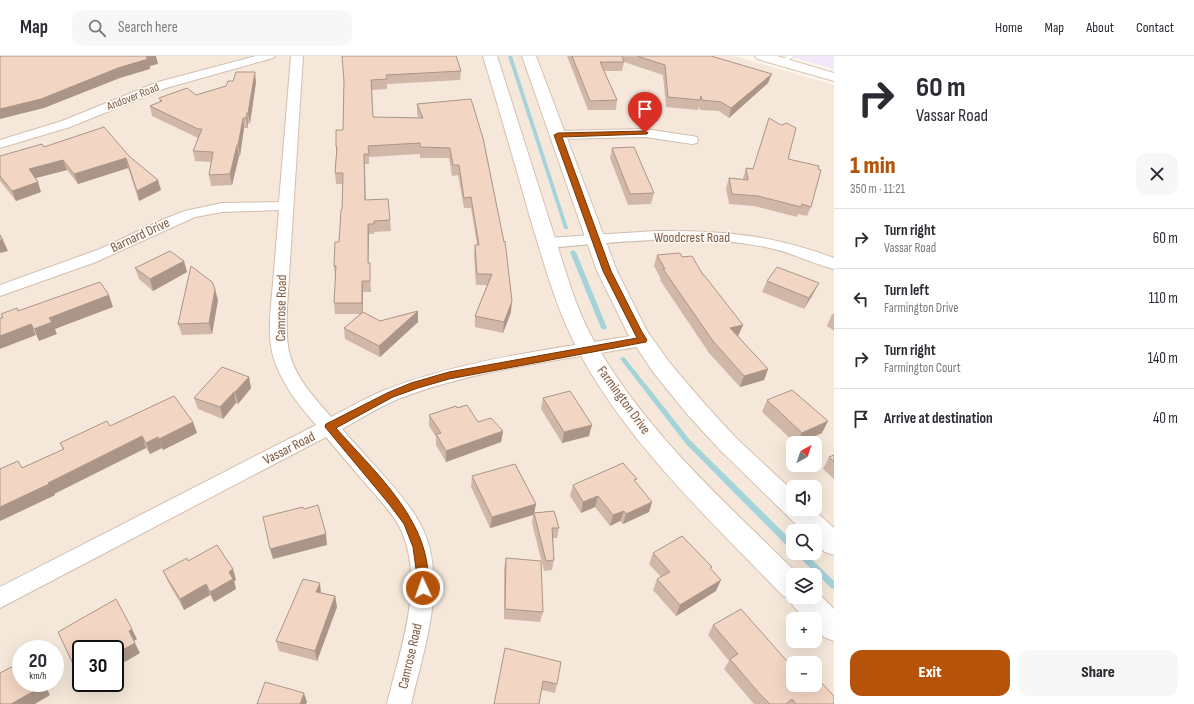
<!DOCTYPE html>
<meta charset="utf-8">
<style>
:root{--surface:#fff;--page:#f7f7f7;--text:#2b2b33;--muted:#7c7c81;--line:#e1e1e2;--accent:#b45309}
body{margin:0;font-family:"Sofia Sans Condensed",sans-serif;background:var(--page);color:var(--text);height:100vh;display:flex;flex-direction:column;font-size:15px;white-space:nowrap}
*{box-sizing:border-box;margin:0}
p{font-size:13px;color:var(--muted)}
.icon{flex:none;width:22px;height:22px;fill:none;stroke:currentColor;stroke-width:2;stroke-linecap:round;stroke-linejoin:round}
.map{position:relative;flex:1;overflow:hidden}
.details{display:flex;flex-direction:column;background:var(--surface);width:360px}
.details>*{flex:none}
.hud{background:#fff;color:var(--text);overflow:hidden}
.needle{width:26px;rotate:40deg}
.fabs{position:absolute;left:786px;top:380px;display:grid;gap:8px}
.fabs a{display:grid;place-items:center;width:36px;height:36px;border-radius:8px;background:var(--surface);box-shadow:0 4px 16px #0002;font-size:20px}
.speed{position:absolute;left:12px;top:584px;display:flex;gap:8px;font-size:20px;font-weight:700;text-align:center}
.speed>*{display:grid;place-content:center;width:52px;height:52px;border-radius:50%;background:var(--surface);box-shadow:0 4px 16px #0002;line-height:1}
.speed small{font-size:10px;font-weight:400}
.speed .limit{border:2px solid #111;border-radius:6px;background:#fff;color:#111}
.pin{position:absolute;display:grid;place-items:center;width:34px;height:34px;color:#fff;margin:-41px -17px;border-radius:50% 50% 50% 0;rotate:-45deg;box-shadow:0 0 4px #0007}
.pin .icon{rotate:45deg}
.me{position:absolute;width:44px;margin:-22px;rotate:357deg;stroke-linejoin:round;filter:drop-shadow(0 0 3px #0008)}
.turn{display:flex;align-items:center;gap:14px;height:84px;padding:0 16px;font-size:18px}
.turn .icon{width:52px;height:52px;stroke-width:2.5}
.turn b{display:block;font-size:28px;line-height:34px}
.round{display:grid;place-items:center;flex:none;width:42px;height:42px;border-radius:12px;background:var(--page)}
.head{display:flex;align-items:center;justify-content:space-between;height:68px;padding:0 16px}
h1{font-size:24px;font-weight:800;line-height:30px;color:var(--accent)}
.action{display:flex;gap:8px;margin-top:auto;padding:8px 16px}
.action a{flex:1;height:46px;border-radius:12px;background:var(--accent);color:#fff;font-size:16px;font-weight:800;line-height:46px;text-align:center}
.action a+a{background:var(--page);color:var(--text)}
ul{padding:0;list-style:none}
li{display:flex;align-items:center;gap:12px;height:60px;padding:0 16px;border-top:1px solid var(--line)}
li div{flex:1}
li b{display:block;font-size:15px}
li em{font-style:normal}
header{display:flex;align-items:center;gap:24px;box-sizing:border-box;height:56px;padding:0 20px;background:var(--surface);border-bottom:1px solid var(--line)}
header strong{font-size:19px}
nav{display:flex;gap:22px;margin-inline-start:auto;font-size:14px}
.search{width:280px;height:36px;background:var(--page);display:flex;align-items:center;gap:10px;box-sizing:border-box;padding:0 14px;border-radius:12px;color:var(--muted);font-size:15px}
main{display:flex;flex:1;min-height:0}
.map>svg:first-child{display:block}
</style>
<header>
<strong>Map</strong>
<div class="search"><svg class="icon" aria-label="search" viewBox="0 0 24 24"><circle cx="10" cy="10" r="6"/><path d="M15 15l6 6"/></svg>Search here</div>
<nav><a>Home</a><a>Map</a><a>About</a><a>Contact</a></nav>
</header>
<main>
<div class="map">
<svg width="834" height="648" viewBox="0 0 834 648">
<rect width="100%" height="100%" fill="#fdf6ec"/>
<path fill="#f5e8da" fill-rule="evenodd" d="M0,0H735L834,29V648H0ZM793,387H815V409H793ZM793,431H815V453H793ZM793,475H815V497H793ZM793,519H815V541H793ZM793,563H815V585H793ZM21,593H55V627H21ZM81,593H115V627H81ZM793,607H815V629H793Z"/>
<path fill="#f3e8fa" d="M788,0H834V13Z"/>
<g fill="none" stroke-linecap="round" stroke-linejoin="round">
<path fill="#a5d3da" fill-rule="evenodd" d="M508,0H512L568,172V173H564V172Z
M573,194L576,196L607,272L606,273L604,274L601,272L570,196Z
M623,301L625,302L690,384L793,486V494L790,493L686,388L621,304L620,303Z
M796,497H805L834,525V533L831,532L797,499Z"/>
<g stroke="#d1beb0" stroke-width="1">
<path id="lane" d="M787,0H794L785,7H781V5Z"/>
</g>
<g stroke="#d1beb0" stroke-width="2">
<path id="street" d="M256,0H275L273,2L166,32L70,71L0,92V84L62,65L158,26Z
M291,0H303L287,252C287,264 286,278 288,290C292,318 313,340 331,361C349,352 367,341 385,334C468,302 556,293 643,278L649,280L652,284L649,288L643,290C561,304 477,313 398,343C379,351 360,363 342,373C366,401 394,428 415,459C452,515 425,588 411,648H387C400,593 427,524 399,470C392,457 381,445 371,434C356,416 341,399 326,381L0,552V531L316,369C300,350 283,330 275,306C266,282 271,252 273,227C275,203 277,179 279,154L222,156L195,161L96,206L0,240V229L100,193L164,163L185,155L222,147L279,146Z
M645,73L692,80L697,81L698,84L697,87L692,88L645,81L558,83L553,82L552,79L553,76L558,75Z
M656,175C721,174 773,179 834,202V213C810,207 789,195 765,191C693,177 619,186 547,192L542,190L539,187L542,184L547,182Z"/>
</g>
<g stroke="#d6c0b0" stroke-width="2">
<path id="secondary" d="M483,0H497L568,223C576,248 586,273 600,295C651,381 729,450 799,519H793V541H815V534L834,553V585L824,581L815,572V563H806L793,550L790,542L783,540C711,465 625,385 577,292C555,250 543,204 529,158C514,105 499,53 483,0Z
M522,0H536L617,215L647,275L669,306L703,346L736,382L793,435V453H813L834,472V499L825,496L815,487V475H803L720,394L687,358L653,316L628,278L597,215Z
M755,0H777L834,17V25L757,3Z"/>
</g>
<use href="#lane" fill="#fff" fill-rule="evenodd"/>
<use href="#street" fill="#fff" fill-rule="evenodd"/>
<use href="#secondary" fill="#fff" fill-rule="evenodd"/>
</g>
<path fill="#d1b7a8" d="M342,0L461,15L460,24L387,28V33L372,34L373,61L419,62L417,58V48L471,43L511,256L503,277L475,271V260L487,229H476L474,200L475,189H477L471,152H464L458,119L452,120L449,102H420V98L369,101V108H365L366,144L390,164L391,175L374,176V178H369L368,207L370,218L371,236H363V256L380,265L418,255V266L380,301L345,283L344,272L360,258H335L334,247L336,221H335L334,210L339,186L342,154L343,128H336L335,117L336,100V91L343,74L344,25Z
M567,0H711L768,27L729,62L719,55L700,54L699,50L698,54L666,51L663,19L624,6L622,15H604L617,44L616,54H588Z
M256,26L250,67L248,68V72H244L240,100H239L232,129L211,130L209,119L211,106L195,105L193,95L198,82L152,60L150,50L160,46L159,42L196,39Z
M44,91L129,100L161,134L139,145L128,112L78,128L67,114L35,122L41,136L16,145L0,125V100Z
M612,92L654,137L651,148L628,149L610,102Z
M788,103L811,151L807,160L798,158L797,161L754,150L729,148L726,132L729,122L743,123V122L746,112L753,113Z
M657,199L682,201L703,219L743,269L738,280L768,313L764,324L740,331L709,297L660,224L661,223L654,210Z
M184,205L187,216L153,235L139,223L135,212Z
M767,225L819,227L813,238L804,253L762,236Z
M218,244L212,278L182,279L178,268Z
M832,258H834V275L827,270Z
M249,321L251,332L238,348L236,347L223,363L198,353L194,342Z
M543,342L589,380L562,387L541,353Z
M767,344L822,377L799,387H795L762,356Z
M457,352L478,366L503,375L501,386L446,406L436,389V381L429,370V359Z
M193,366L197,377L163,394L162,392L150,398L146,392L54,438L55,439L0,465V413L18,405L22,412L63,394L60,387L110,370Z
M834,399V423L823,413L829,401Z
M472,420L536,448L534,457L559,472L557,482H553L554,504L552,514L544,515L532,467L533,459L490,472L471,431Z
M636,427L652,446L649,456L623,468L620,465L610,470L595,451L581,457L570,440L573,429Z
M653,497L711,513L716,535L676,560L653,534L657,523L661,521L649,508Z
M506,502L543,556L540,566L504,563V513Z
M188,505L233,513L236,524L234,525L236,533L214,546L210,539L184,554L168,526L163,515Z
M321,537L335,540L337,551L317,605L279,595L276,585Z
M713,569L793,629L834,648H754L724,613L729,605L708,579Z
M505,592L557,628L555,637L542,634Z"/>
<path fill="#aa9588" d="M151,0H156L158,8L150,10V13L120,22L44,52L0,63V53L146,1Z
M255,16L256,26L250,67L248,57Z
M772,18L768,27L729,62L731,52Z
M247,57L248,68V72L246,62Z
M243,62L244,72L240,100L238,89Z
M237,89L239,100L232,129L230,118Z
M126,102L128,112L78,128L74,118Z
M63,104L67,114L32,123L29,113Z
M158,124L161,134L139,145L137,135Z
M38,126L41,136L16,145L12,135Z
M368,168L369,178L368,218Z
M0,184H3L8,195L0,197Z
M184,205L187,216L153,235L150,223Z
M362,225L363,236V258L362,247Z
M819,227L813,238L804,253L809,242Z
M215,233L218,244L212,278L209,267Z
M109,239L113,251L55,273L57,278L39,285L34,273L49,262Z
M512,245L511,256L503,277L504,266Z
M418,255V266L380,301L379,290Z
M31,268L36,279L0,293V280Z
M743,269L738,280L730,272Z
M768,313L764,324L740,331L744,320Z
M249,321L251,332L238,348L235,336Z
M234,336L236,347L223,363L220,351Z
M828,365L822,377L799,387H797L802,377Z
M193,366L197,377L163,394L159,383Z
M592,369L589,380L562,387L564,376Z
M503,375L501,386L446,406V395Z
M142,380L146,392L54,438L48,427Z
M158,381L162,392L150,398L146,387Z
M49,428L55,439L0,465V451Z
M598,440L595,451L581,457L583,446Z
M652,446L649,456L623,468L626,458Z
M536,448L534,458V457L533,459L490,472L492,461Z
M624,455L620,465L610,470L613,459Z
M326,478L327,489L273,503L270,493Z
M233,513L236,524L234,525L236,533L214,546L210,536L229,516Z
M721,524L716,535L676,560L680,549Z
M320,527L321,537L316,536Z
M206,528L210,539L184,554L180,543Z
M335,540L337,551L317,605L315,595Z
M132,573L137,583L134,585L140,597L125,606L120,598L115,601V593H107L129,575Z
M81,603V616L79,617L73,608Z
M41,627H44L50,639L35,648H11Z
M304,637L307,646L306,648H300Z"/>
<path fill="#f3d5c3" stroke="#aa9588" d="M0,0H151L146,1L148,3L118,12L41,43L0,53Z
M342,0H456L461,15L386,19L387,23L371,24L373,61L423,62L417,48L471,43L483,82L504,186L505,185L512,245L504,266L475,260L492,218H477L475,189H479L471,141L464,142L459,109H453L450,92L420,91V87L368,90L369,98H364L365,144L388,143L390,164L374,165V168H368V207H370V225H362V247H334L336,210H334L335,186H339L341,154H342L343,117H335L337,91H336V74H343L344,25Z
M572,0H622L624,6H600L617,44L590,45Z
M637,0H711L772,18L731,52L721,46L702,44L701,40L700,44L668,41L665,9Z
M236,16H255L248,57H247L246,62H243L238,89H237L230,118L209,119L213,96L193,95L202,73H198L150,50L162,45L159,42L187,32L196,39L226,30L228,25H233Z
M769,62L781,69L787,67L796,72L788,103L819,110L818,113L821,114L811,151L802,148L801,151L758,140L732,138L729,122L748,124L746,112L753,113Z
M104,71L129,100L158,124L137,135L126,102L74,118L63,104L29,113L38,126L12,135L0,120V100L42,88L44,91Z
M634,91L654,137L630,138L612,92Z
M0,179L3,184H0Z
M170,195L184,205L150,223L135,212Z
M680,197L682,201L692,200L703,219H704L743,269L730,272L768,313L744,320L713,285L663,213H665L657,199Z
M191,210L212,226L215,233L209,267L178,268Z
M777,211L819,227L809,242L767,225Z
M100,226L109,239L49,262L52,266L34,273L31,268L0,280V262H3L1,258L17,252L18,255Z
M418,255L379,290L344,272L363,256L380,265Z
M222,311L249,321L235,336H234L220,351L194,342Z
M792,334L828,365L802,377L767,344Z
M570,335L592,369L564,376L543,342Z
M174,340L193,366L159,383L158,381L146,387L142,380L48,427L49,428L0,451V413L18,405L22,412L64,393L60,387L107,365L110,370Z
M467,349L478,366L491,362L503,375L446,395L436,378L441,377L429,359L456,350L457,352Z
M834,399V406L829,401Z
M623,407L637,423L634,424L652,446L626,458L624,455L613,459L598,440L583,446L573,429Z
M515,408L536,448L492,461L472,420Z
M318,449L326,478L270,493L263,461L303,451L304,453Z
M554,455L559,472H552L554,504L546,505L534,457Z
M682,480L712,511L710,512L721,524L680,549L657,523L670,516L653,497Z
M217,489L233,513L229,516L233,523L210,536L206,528L180,543L163,515L187,502L188,505Z
M506,502L541,505L543,556L505,553Z
M303,523L320,527L316,536L335,540L315,595L276,585Z
M116,543L132,573L129,575L135,587L119,596L115,588L107,593H101V591L98,593H81V603L73,608L58,576Z
M741,553L793,612V629H815V620L834,640V648H796L792,643L786,648H770L758,636L730,603L738,598L713,569Z
M505,592L561,606L557,628L543,625L539,648H494Z
M21,606V627H41L43,630L11,648H0V617Z
M265,626L304,637L300,648H257Z"/>
<path fill="#b45309" stroke="#753606" d="M645,75L648,77L647,78L562,81L611,215L642,276L647,284L646,286L449,323L418,332L393,341L336,372C372,413 425,460 428,517C429,523 430,530 427,535L423,537L419,535L413,491L404,468L389,448L325,371L326,368L387,337L411,327L449,316L637,282L603,215L554,79L558,77Z"/>
<g text-anchor="middle" dominant-baseline="central" stroke-width="3" stroke-linejoin="round" paint-order="stroke">
<g font-size="12" fill="#7a5c4d" stroke="#fffaf3">
<text transform="translate(133 41) rotate(-22)">Andover Road</text>
</g>
<g font-size="14" fill="#7a5c4d" stroke="#fffaf3">
<text transform="translate(140 179) rotate(-25)">Barnard Drive</text>
<text x="692" y="181">Woodcrest Road</text>
<text transform="translate(281 252) rotate(-89)">Camrose Road</text>
<text transform="translate(624 344) rotate(54)">Farmington Drive</text>
<text transform="translate(289 392) rotate(-27)">Vassar Road</text>
<text transform="translate(410 600) rotate(-77)">Camrose Road</text>
</g>
</g>
</svg>
<div class="fabs">
<a><svg class="needle" viewBox="-14 -14 28 28"><path d="M0-13l5 13h-10z" fill="#e53935"/><path d="M0 13l5-13h-10z" fill="#7c7c81"/></svg></a>
<a><svg class="icon" aria-label="sound" viewBox="0 0 24 24"><path d="M4 9h4l5-4v14l-5-4H4zM17 9q2 3 0 6"/></svg></a>
<a><svg class="icon" aria-label="search" viewBox="0 0 24 24"><circle cx="10" cy="10" r="6"/><path d="M15 15l6 6"/></svg></a>
<a><svg class="icon" aria-label="layers" viewBox="0 0 24 24"><path d="M12 4l9 5-9 5-9-5zM3 14l9 5 9-5"/></svg></a>
<a>+</a>
<a>−</a>
</div>
<div class="speed"><div>20<small>km/h</small></div><div class="limit">30</div></div>
<div class="pin" style="left:645px;top:77px;background:#d93025"><svg class="icon" aria-label="arrive" viewBox="0 0 24 24"><path d="M6 21V4h12l-3 4 3 4H6"/></svg></div>
<svg class="me" style="left:423px;top:532px" viewBox="-20 -20 40 40"><circle r="17" fill="#b45309" stroke="#fff" stroke-width="3"/><path d="M0-11L8 9 0 5-8 9z" fill="#fff"/></svg>
</div>
<section class="details">
<div class="hud">
<div class="turn"><svg class="icon" aria-label="right" viewBox="0 0 24 24"><path d="M7 20v-9h11M14 6l5 5-5 5"/></svg><div><b>60 m</b>Vassar Road</div></div>
</div>
<div class="head"><div><h1>1 min</h1><p>350 m · 11:21</p></div><a class="round"><svg class="icon" aria-label="close" viewBox="0 0 24 24"><path d="M6 6l12 12M18 6L6 18"/></svg></a></div>
<ul>
<li><svg class="icon" aria-label="right" viewBox="0 0 24 24"><path d="M7 20v-9h11M14 6l5 5-5 5"/></svg><div><b>Turn right</b><p>Vassar Road</p></div><em>60 m</em></li>
<li><svg class="icon" aria-label="left" viewBox="0 0 24 24"><path d="M17 20v-9H6M10 6l-5 5 5 5"/></svg><div><b>Turn left</b><p>Farmington Drive</p></div><em>110 m</em></li>
<li><svg class="icon" aria-label="right" viewBox="0 0 24 24"><path d="M7 20v-9h11M14 6l5 5-5 5"/></svg><div><b>Turn right</b><p>Farmington Court</p></div><em>140 m</em></li>
<li><svg class="icon" aria-label="arrive" viewBox="0 0 24 24"><path d="M6 21V4h12l-3 4 3 4H6"/></svg><div><b>Arrive at destination</b></div><em>40 m</em></li>
</ul>
<div class="action"><a>Exit</a><a>Share</a></div>
</section>
</main>
